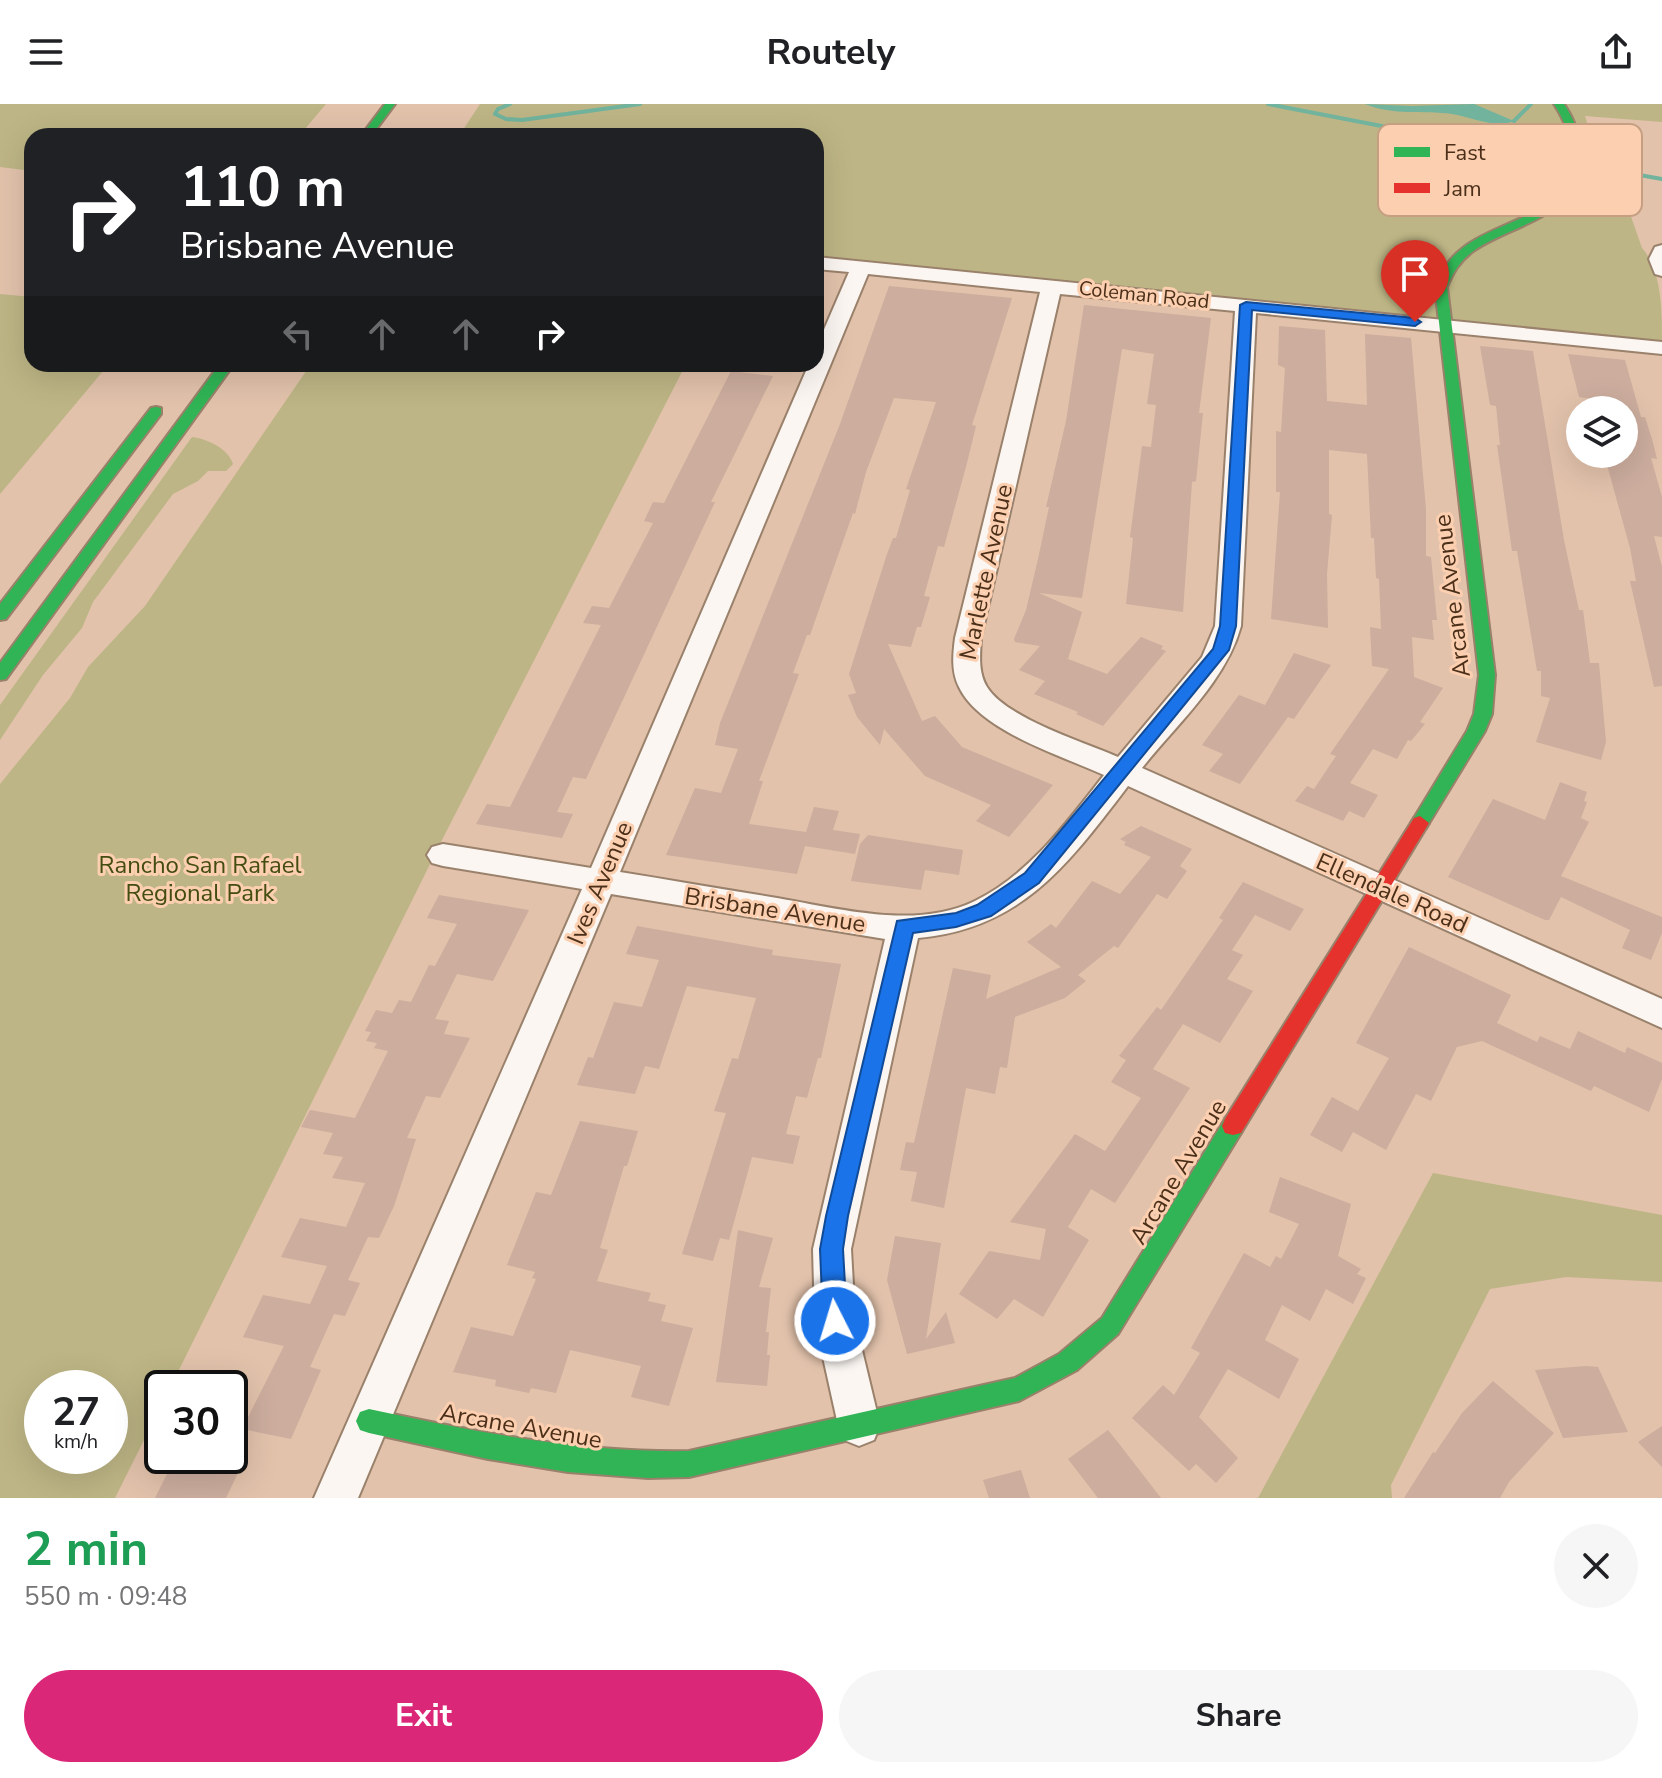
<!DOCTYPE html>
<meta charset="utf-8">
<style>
:root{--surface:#fff;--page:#f6f6f6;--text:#202124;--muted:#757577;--accent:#db2777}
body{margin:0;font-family:"Nunito Sans",sans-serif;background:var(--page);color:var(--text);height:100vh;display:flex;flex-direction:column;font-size:30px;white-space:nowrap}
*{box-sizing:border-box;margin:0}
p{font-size:26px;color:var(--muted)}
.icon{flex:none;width:44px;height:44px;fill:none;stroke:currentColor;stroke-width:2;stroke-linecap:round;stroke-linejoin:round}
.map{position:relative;height:1394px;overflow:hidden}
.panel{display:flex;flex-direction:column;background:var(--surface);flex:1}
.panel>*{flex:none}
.guide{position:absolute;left:24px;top:24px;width:800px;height:244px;border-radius:24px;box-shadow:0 8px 32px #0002;background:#202124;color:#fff;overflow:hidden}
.controls{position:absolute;left:1566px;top:292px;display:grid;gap:16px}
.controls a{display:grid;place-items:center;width:72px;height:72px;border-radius:50%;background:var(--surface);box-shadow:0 8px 32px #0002;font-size:40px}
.speed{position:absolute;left:24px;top:1266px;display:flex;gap:16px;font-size:40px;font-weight:700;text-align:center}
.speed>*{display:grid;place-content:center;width:104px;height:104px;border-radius:50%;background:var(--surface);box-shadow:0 8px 32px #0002;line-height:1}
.speed small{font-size:20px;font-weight:400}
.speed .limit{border:4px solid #111;border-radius:12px;background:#fff;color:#111}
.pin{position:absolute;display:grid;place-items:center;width:68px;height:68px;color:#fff;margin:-82px -34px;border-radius:50% 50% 50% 0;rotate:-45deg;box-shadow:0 0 8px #0007}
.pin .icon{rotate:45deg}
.me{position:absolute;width:88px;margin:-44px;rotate:355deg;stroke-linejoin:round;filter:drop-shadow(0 0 6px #0008)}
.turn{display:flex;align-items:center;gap:28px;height:168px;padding:0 24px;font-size:36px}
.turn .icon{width:104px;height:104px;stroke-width:2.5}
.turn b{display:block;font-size:56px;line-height:68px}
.lanes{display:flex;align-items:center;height:76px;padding:0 24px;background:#0003;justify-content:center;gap:40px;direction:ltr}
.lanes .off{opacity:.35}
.round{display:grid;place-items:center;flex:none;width:84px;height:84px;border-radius:42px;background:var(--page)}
.summary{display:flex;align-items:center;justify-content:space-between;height:136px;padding:0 24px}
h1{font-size:48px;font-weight:700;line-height:60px;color:#1e9e55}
.button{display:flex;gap:16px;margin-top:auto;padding:16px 24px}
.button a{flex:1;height:92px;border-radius:48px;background:var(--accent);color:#fff;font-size:32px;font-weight:700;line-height:92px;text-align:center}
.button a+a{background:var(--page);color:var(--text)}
header{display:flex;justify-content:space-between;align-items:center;height:104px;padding:0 24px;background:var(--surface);font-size:36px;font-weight:700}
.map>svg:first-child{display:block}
</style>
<header><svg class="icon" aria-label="menu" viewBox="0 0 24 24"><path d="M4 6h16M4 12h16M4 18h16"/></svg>Routely<svg class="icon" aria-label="share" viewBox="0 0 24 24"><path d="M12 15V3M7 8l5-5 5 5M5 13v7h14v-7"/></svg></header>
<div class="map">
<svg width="1662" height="1394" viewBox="0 0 1662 1394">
<rect width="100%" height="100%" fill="#e2c2ab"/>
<path fill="#bdb585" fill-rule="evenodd" d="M0,0H326L299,32H32V67L0,63Z
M480,0H1662V18L1585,12L1600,59L1621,84L1642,144C1662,167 1662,207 1662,237L816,153V32H459Z
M0,190L32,193V260H109L0,390Z
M311,260H686L443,734L170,1284H162V1300L115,1394H0V680L70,594L88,563L145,502ZM42,1284H110V1352H42Z
M192,333C207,335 228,344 233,360L226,367H208L198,377L173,390L93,498L82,524L43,571L0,636V601Z
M1433,1069L1662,1111V1178L1566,1173L1490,1185L1391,1381L1392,1394H1258Z"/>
<path fill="#71b39d" d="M1365,0L1411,2L1474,0L1514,17C1496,25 1471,13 1452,10C1424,6 1393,12 1365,0Z"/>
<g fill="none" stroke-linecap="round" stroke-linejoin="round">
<path stroke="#71b39d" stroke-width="4" d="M510,0L498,5L495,10L506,15L522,16L640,0
M1268,0L1567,58
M1514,17L1531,0
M1589,62L1662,75"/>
</g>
<path fill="#ccad9e" d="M889,182L1012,194L972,321L976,322L967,359L944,443L938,442L924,492L930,493L921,523H917L911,543L888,540L922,617L935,612L962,643L1053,681L1009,733L976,717L991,701L925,672L884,625L880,641L857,613L848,591L856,589L849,570L886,453L893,434H896L910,386L906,385L936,298L894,294L866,368L855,410L853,409L810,531H807L793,569L799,570L759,677H763L749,720L806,728L814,703L839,707L833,726L860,730L855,750L805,742L797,770L666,751L695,684L721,689L738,645L715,641L720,619L840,320Z
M1084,201L1211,214L1199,309H1203L1196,377L1192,378L1183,508L1126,500L1133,434L1130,433L1142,342L1151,343L1156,301L1147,300L1154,250L1122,245L1082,494L1039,489L1082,508L1068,555L1107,570L1141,533L1163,542L1161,545L1166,547L1103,622L1076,610L1078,608L1034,590L1045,577L1019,566L1040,542L1015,538L1014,535L1026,506L1038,455L1049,403H1046L1066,317Z
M1279,222L1325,226L1327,297L1367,301L1365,230L1411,234L1426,405V452L1431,453L1437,516H1432L1434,536L1412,533L1414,573L1443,584L1420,618L1425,620L1411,637L1408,636L1397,655L1373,645L1350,679L1378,691L1364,714L1349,707L1343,717L1295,697L1307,682L1314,685L1336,652L1330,650L1389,565L1372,562L1370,523L1381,525L1379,475L1376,474L1374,434H1371L1367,350L1329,346V410L1332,411L1327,470L1328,524L1271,515L1280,388H1276V327L1281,328L1285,264L1278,261Z
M1480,242L1533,247L1564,436L1579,506H1583L1590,559H1599L1606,638L1601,656L1536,638L1550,594L1541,592V567H1537L1517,447H1512L1497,341H1500L1496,302L1490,301Z
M1568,250L1625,256L1641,313H1645L1652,335L1657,355L1651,354L1662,393V433L1654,432L1662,463V582L1654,583L1630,477H1636L1630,444L1604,350H1624V306H1594L1592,295L1579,293Z
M731,267L773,272L711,398H715L586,675L573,673L557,708L573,710L562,734L476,720L487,700L510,703L601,521L583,519L592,502L609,504L653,419L644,417L653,398L664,399Z
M1294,549L1331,561L1294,615L1288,613L1240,680L1209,667L1223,650L1202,641L1239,591L1265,601Z
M1560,678L1587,688L1584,697L1587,698L1581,714L1589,718L1561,772L1662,813V829L1651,856L1622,844L1630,826L1561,793L1549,816H1545L1448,773L1493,695L1545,716Z
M1141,722L1192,745L1180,762L1187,767L1167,795L1157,790L1118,844L1114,842L1078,871L1086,877L1065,894L1015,913L1007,964L1000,963L995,990L966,984L944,1104L911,1097L917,1068L900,1066L906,1038L914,1039L953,864L991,871L986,895L1061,863L1027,838L1051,820L1056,824L1092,777L1120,790L1151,753L1124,741L1126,738L1120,735Z
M868,731L963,746L959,771L925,766L921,786L851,777L860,740Z
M1243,778L1304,805L1290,827L1255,811L1232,846L1243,851L1227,875L1253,887L1220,939L1183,920L1153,965L1190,984L1115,1099L1091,1085L1068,1123L1089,1136L1043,1213L1014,1195L997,1215L959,1190L989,1147L1040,1156L1046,1125L1010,1118L1075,1030L1105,1047L1141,994L1111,978L1126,956L1119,952L1157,903L1161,906L1223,816L1219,814Z
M439,791L529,806L493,877L457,870L435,915L449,917L444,930L470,934L440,994L426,992L407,1034L416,1035L394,1102L379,1134L368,1133L348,1176L360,1179L345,1212L334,1210L310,1263L321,1266L291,1335L242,1325L284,1242L243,1233L263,1191L310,1200L327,1162L281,1153L300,1114L346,1123L365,1079L332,1074L343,1053L323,1050L333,1029L301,1023L310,1006L355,1014L388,947L374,944L377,939L366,937L371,928L365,927L376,906L392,909L399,896L411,898L429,861L435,862L457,820L427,814Z
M637,822L773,846L772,851L841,860L821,954H818L807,994L796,992L786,1030L800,1032L793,1060L752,1053L729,1136L720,1134L713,1157L682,1150L726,1009L714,1007L732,954L738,955L756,894L687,882L659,965L645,962L635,990L577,981L588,953L593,954L614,898L642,903L659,856L626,850Z
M1409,843L1511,891L1497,919L1537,938L1540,932L1570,945L1578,927L1625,949L1627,943L1662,959V975L1649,1008L1594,982L1591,987L1482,937L1457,943L1431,997L1416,990L1386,1046L1353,1028L1342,1048L1310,1031L1332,993L1358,1007L1389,954L1356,939Z
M580,1017L638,1027L627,1062H624L600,1144L608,1146L597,1177L651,1189L648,1197L666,1201L661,1217L693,1224L669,1302L631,1293L641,1262L570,1246L556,1289L531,1284L529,1289L495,1282L496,1276L453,1268L471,1223L513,1232L536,1175L532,1174L535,1168L507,1161L536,1088L551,1091Z
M1280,1073L1351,1100L1338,1152L1361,1165L1357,1170L1366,1174L1353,1200L1326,1185L1310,1217L1282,1201L1265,1236L1299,1255L1279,1295L1228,1265L1199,1313L1238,1354L1216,1379L1196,1360L1189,1367L1132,1314L1163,1281L1174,1291L1200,1249L1191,1244L1244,1149L1270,1163L1276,1152L1281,1155L1299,1120L1269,1108Z
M738,1126L773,1134L759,1183L771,1184L766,1228H769L767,1251H770L767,1282L716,1278Z
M895,1132L941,1139L926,1235L946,1208L955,1239L907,1250L887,1176Z
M1586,1262L1598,1263L1628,1328L1563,1334L1535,1266Z
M1493,1277L1554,1329L1509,1378L1500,1394H1404L1433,1348L1435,1349L1462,1309Z
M1662,1322V1363L1638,1338Z
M1108,1326L1120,1341L1161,1394H1098L1068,1355Z
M196,1352H246L226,1394H155L175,1354L193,1358Z
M1021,1366L1030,1394H989L983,1376Z"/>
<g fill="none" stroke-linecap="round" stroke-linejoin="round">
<g stroke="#9a816b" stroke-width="4">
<path id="street" d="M1662,141V172L1655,170L1649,155L1655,143Z
M816,153L1662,238V250L1256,209L1241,522C1226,577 1177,620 1142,664L1662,895V924L1128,682C1069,759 1022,825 918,834L851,1145L855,1217L880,1321L874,1336L859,1342L844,1336L838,1321L815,1217L813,1145L885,835L611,790L358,1394H314L582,785L443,762L432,759L427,751L432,743L443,740L591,764L809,260H816V244L849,168L816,165ZM868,170L1040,188L955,534C953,550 951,567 959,583C980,627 1060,651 1104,671C1067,718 1030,770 975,797C914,827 834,803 771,793C721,785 670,776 620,768ZM1060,190L1235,207L1215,522L1202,553L1118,653C1084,638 1006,614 987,583C978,569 980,550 981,534Z"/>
</g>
<g stroke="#9a816b" stroke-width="4">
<path id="fast" d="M385,0H395L371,32H361Z
M1554,0H1564C1577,20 1584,41 1580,64C1573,115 1507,122 1472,148C1459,158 1453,169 1447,183L1495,571L1492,610L1485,627L1426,724L1420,726L1411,719L1467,627L1474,610L1479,571L1435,183C1442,167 1449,154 1464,143C1501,115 1562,113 1571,59C1574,38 1565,17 1554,0Z
M220,260H234L6,575L0,576V559Z
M156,303L161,304V310L6,515L0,516V500L151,304Z
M1233,1013L1241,1015L1244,1022L1241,1029L1118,1230L1077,1266L1019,1297L689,1373L648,1374L568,1368L488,1355L369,1329L360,1326L356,1317L360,1308L369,1305C475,1328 580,1349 689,1347L1015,1274L1059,1250L1102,1214L1225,1015Z"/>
</g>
<g stroke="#9a816b" stroke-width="4">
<path id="jam" d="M1420,712L1429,719L1241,1029L1233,1031L1225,1029L1222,1022L1225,1015L1414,714Z"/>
</g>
<use href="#street" fill="#fbf6f2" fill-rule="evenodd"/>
<use href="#fast" fill="#30b455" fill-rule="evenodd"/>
<use href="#jam" fill="#e5322d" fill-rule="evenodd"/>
</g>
<path fill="#1a73e8" stroke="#114b97" stroke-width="2" d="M1246,198L1415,214L1421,218L1415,222L1252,206L1236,522L1229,546L1039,779L991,812L956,823L913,829L848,1112L843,1145L847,1217L844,1225L835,1228L827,1225L823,1217L820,1145L826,1112L897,817L956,809L977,801L1025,769L1213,545L1220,522L1240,201Z"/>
<g text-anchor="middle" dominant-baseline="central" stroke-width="6" stroke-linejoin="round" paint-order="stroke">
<g font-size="20" fill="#4b2f19" stroke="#fbcfb0">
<text transform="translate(1144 191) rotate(6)">Coleman Road</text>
</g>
<g font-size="24" fill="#4b2f19" stroke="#fbcfb0">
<text transform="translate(986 468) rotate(-78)">Marlette Avenue</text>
<text transform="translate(1452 492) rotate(-97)">Arcane Avenue</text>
<text transform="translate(600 779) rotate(-67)">Ives Avenue</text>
<text transform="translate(1392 789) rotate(24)">Ellendale Road</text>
<text transform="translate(775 806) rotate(9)">Brisbane Avenue</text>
<text transform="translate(1178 1068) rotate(-59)">Arcane Avenue</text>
<text transform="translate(521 1322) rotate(10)">Arcane Avenue</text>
</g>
<g font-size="24" fill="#434c11" stroke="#fbcfb0">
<text x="200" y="761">Rancho San Rafael<tspan x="200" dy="28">Regional Park</tspan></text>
</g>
</g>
<rect x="1378" y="20" width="264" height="92" rx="12" fill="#fbcfb0" stroke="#c69f83" stroke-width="2"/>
<rect x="1394" y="43" width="36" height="10" fill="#30b455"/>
<rect x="1394" y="79" width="36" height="10" fill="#e5322d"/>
<g font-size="22" fill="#4b2f19">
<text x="1444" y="56">Fast</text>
<text x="1444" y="92">Jam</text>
</g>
</svg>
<div class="controls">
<a><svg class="icon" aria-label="layers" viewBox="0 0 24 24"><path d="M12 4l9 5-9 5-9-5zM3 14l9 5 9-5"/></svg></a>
</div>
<div class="speed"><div>27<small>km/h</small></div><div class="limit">30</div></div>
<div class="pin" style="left:1415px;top:218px;background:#d93025"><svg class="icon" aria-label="arrive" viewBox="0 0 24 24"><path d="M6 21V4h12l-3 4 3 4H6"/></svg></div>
<svg class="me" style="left:835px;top:1217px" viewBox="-20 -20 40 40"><circle r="17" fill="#1a73e8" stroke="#fff" stroke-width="3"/><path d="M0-11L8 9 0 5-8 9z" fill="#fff"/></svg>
<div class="guide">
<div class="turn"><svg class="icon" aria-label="right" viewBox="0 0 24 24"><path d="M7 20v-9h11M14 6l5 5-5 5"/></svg><div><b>110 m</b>Brisbane Avenue</div></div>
<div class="lanes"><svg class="icon off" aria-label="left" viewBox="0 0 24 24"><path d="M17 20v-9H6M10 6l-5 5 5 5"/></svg><svg class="icon off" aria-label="ahead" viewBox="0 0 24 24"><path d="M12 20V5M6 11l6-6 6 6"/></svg><svg class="icon off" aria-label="ahead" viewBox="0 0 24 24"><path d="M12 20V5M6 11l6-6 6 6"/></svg><svg class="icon" aria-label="right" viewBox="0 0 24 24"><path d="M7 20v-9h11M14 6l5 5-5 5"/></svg></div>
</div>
</div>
<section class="panel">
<div class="summary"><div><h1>2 min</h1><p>550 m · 09:48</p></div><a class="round"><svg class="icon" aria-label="close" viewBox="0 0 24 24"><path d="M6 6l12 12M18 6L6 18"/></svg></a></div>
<div class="button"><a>Exit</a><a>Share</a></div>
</section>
